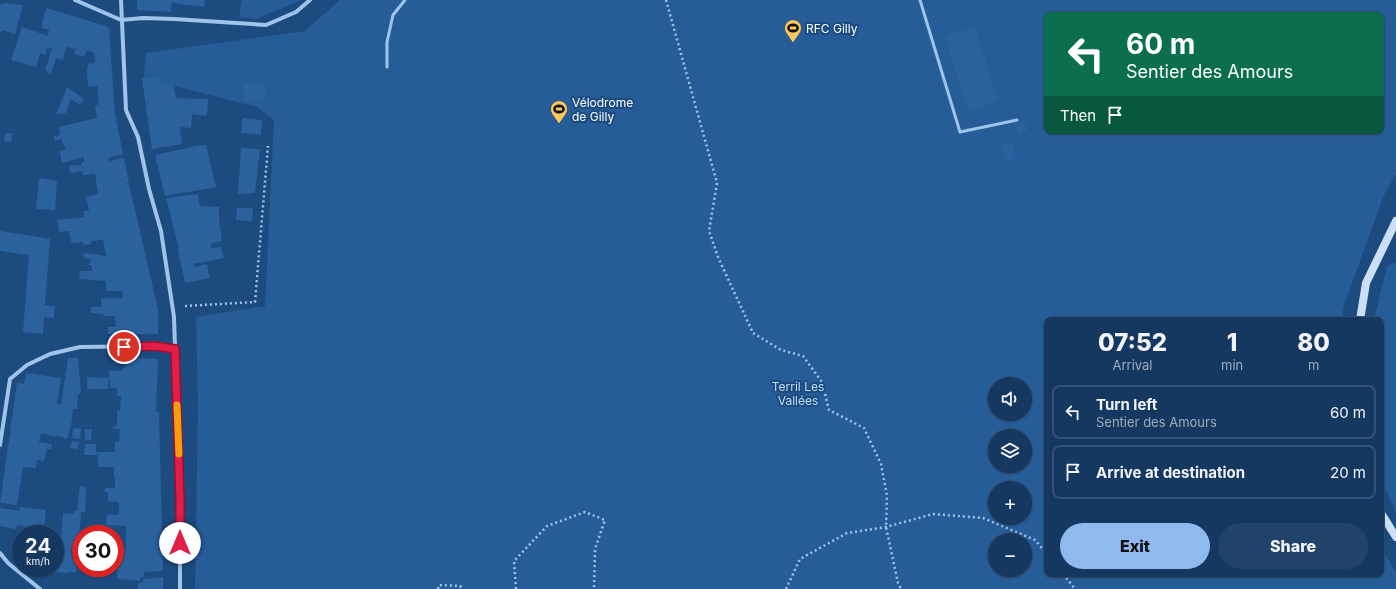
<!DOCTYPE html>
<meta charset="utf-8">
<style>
:root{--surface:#153860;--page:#224369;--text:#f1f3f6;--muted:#9dacbd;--line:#345275;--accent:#90b9f0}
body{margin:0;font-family:Inter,sans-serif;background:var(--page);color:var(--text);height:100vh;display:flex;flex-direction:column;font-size:15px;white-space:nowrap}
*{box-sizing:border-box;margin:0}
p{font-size:13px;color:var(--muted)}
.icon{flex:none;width:22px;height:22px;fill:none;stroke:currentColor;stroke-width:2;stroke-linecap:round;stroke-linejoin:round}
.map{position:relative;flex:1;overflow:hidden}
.side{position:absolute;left:1044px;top:317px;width:340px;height:260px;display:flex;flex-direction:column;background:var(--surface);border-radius:8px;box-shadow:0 1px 3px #0004,0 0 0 1px var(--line)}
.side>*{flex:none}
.hud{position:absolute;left:1044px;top:12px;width:340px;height:122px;border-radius:8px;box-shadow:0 1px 3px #0004,0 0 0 1px var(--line);background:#0b6e4f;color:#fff;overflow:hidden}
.controls{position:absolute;left:988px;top:377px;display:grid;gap:8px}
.controls a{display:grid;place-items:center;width:44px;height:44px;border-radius:50%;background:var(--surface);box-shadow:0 1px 3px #0004,0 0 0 1px var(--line);font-size:20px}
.speed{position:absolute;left:12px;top:525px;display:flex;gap:8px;font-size:20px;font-weight:700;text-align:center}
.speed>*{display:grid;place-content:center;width:52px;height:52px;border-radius:50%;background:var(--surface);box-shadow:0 1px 3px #0004,0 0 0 1px var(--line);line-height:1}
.speed small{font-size:10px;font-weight:400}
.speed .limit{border:6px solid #d22;background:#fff;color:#111}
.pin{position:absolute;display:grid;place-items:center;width:34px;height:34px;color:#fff;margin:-17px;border:2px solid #fff;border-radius:50%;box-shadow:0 1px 4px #0007}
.me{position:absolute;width:44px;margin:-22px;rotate:0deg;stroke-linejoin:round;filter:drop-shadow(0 0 3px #0008)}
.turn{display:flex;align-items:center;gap:14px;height:84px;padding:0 16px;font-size:18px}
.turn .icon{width:52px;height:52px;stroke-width:2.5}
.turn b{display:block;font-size:28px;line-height:34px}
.then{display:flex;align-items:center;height:38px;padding:0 16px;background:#0003;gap:8px;font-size:15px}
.eta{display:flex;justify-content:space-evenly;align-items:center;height:68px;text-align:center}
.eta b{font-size:24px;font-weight:800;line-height:28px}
.primary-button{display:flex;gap:8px;margin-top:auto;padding:8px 16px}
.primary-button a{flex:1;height:46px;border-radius:24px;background:var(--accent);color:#111;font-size:16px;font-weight:800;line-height:46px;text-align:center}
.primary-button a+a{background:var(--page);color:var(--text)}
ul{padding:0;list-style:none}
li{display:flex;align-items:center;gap:12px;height:54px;margin:0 8px 6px;padding:0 8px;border:2px solid var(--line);border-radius:8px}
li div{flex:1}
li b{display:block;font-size:15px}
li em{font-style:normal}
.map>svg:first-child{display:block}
</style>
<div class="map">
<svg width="1396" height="589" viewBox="0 0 1396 589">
<rect width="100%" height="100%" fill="#1c4b80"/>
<path fill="#265d99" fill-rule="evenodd" d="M242,0H302L256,19L239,17Z
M340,0H1396V174L1383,197L1343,308V320H1047V574H1381V548L1396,572V589H195L198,407L196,317L265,306L274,120L257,107L178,87L143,89L146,53L305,31ZM1047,15H1381V131H1047ZM995,384H1025V414H995ZM995,436H1025V466H995ZM995,488H1025V518H995ZM995,540H1025V570H995Z
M1396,262V513L1381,479V320H1374L1387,266Z"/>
<path fill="#2b629e" d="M137,0H205L204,7L172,3L171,12L137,10Z
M5,3L23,5L15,34L2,30L0,33V4H5Z
M46,8L106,26L109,29L115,114L123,154L108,158L109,161L124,158L129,183L124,184H129L158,309V334H108V327H116L115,316H103L104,314L91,313V307H101V298H123L122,291H106V281L79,279L80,271H92V266L89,265L91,259L83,258L84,253L106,256L103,240L91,241V244L84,245L83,242L71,243L69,231L59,232L57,220L84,217V211H89L86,197L98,194L95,174L83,175V171L70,173L69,166L81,165V163L84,162V157L62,163L60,151L66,150L61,139L54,141V136L60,135L59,127L97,118L95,106L99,104L97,86L88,87L87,71L88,64L95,63L94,52V53L87,50L84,57L74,54L76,49L66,47L63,60L56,58L51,74L45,70L52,49L47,47L46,55L40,53L36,67L11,60L22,27L48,36L49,30L41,28Z
M975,27L998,101L968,111L945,36Z
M142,78H160V86L173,84L176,98L208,99L207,116L192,114L191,128L180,127L182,144L152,149Z
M244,83L266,84L265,101H244Z
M67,87L84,99L80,105L71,99L66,113L56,114Z
M242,118L262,120L261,135L241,133Z
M1024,121L1028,132L1018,135L1015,123Z
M5,133H12L11,142L4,141Z
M1011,141L1016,157L1006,161L1001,144Z
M206,145L216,187L165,196L155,155L196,146Z
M241,148L260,149L255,193L238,194Z
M39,178L57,181L55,210L36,209Z
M198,194L200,206L219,207V220L222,241L212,243L211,246V248L221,247L224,258L193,264L194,267L207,264L210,278L185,283L178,251V245L166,198Z
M237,208H253L252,221L236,220Z
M0,231L50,239L45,305L55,306L54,318L44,317L43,334L23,332L29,255L0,251Z
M68,358H78L81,391L80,394H78L77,409H73L71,426L67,439L56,435V437L41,433L39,442L52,444L51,449H47L44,461L37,460L36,468L23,467L17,505L0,503L17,383L24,384L26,373L61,378L57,404L61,405Z
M125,358L158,359L156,412H159L163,571L144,572L143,578H140V581L117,579L118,551H126V526L106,525L107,514L119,515V502L108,501V492H104L105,488H115V478L114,477V467H98V455H84L85,444H96V452H115V442L119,441L120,429H114L113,426H117V410H120L121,396H117V388H110V379H109L108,389H87V377L109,378V371L123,370V368H125Z
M73,428L81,429L80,439L72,438Z
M85,429H92L91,440H85Z
M72,441L79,442L78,449L70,448Z
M80,486L86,487L85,512H81L76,572H67V573L43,571V568H55V548H62L63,539H61L63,513L74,514V511H77Z
M20,507L46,510L44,529L17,525L16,529L0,526V508L19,511Z
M163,577V589H138V583L143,582V579Z"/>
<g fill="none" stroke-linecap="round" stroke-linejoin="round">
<path stroke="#a0c3e9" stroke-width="2.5" stroke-dasharray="2 3" stroke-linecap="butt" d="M666,0L717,183L709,231L718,257L753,333L781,350L803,356L822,382L829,410L864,428L881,464L887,496L886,527L898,583L901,589
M185,306L255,302L268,146
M1063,574L1075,589
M438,589L439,585L460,586L463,589
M516,589L514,561L547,526L585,512L605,520L595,549L594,589
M786,589L800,559L847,533L886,527L933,514L983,518L1035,540L1047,554"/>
<path stroke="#a0c3e9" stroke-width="3" d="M920,0L960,132L1017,120
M387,67V42L393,15L405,0"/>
<path stroke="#a0c3e9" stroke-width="4" d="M75,0L121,20L143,18L174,19L266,25L296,12L310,0
M121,0L126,110L138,137L149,189L161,231L174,317L180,500V589
M0,445L10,379L27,365L50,354L80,347L154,346L175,349
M0,553L8,563L40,589"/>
<path stroke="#cbe0f7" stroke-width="8" d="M1360,320L1366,283L1396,221
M1381,513L1396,537"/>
</g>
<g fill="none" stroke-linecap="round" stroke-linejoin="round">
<g stroke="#92132f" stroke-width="10">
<path id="route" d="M124,347L154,346L175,349L180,500V543"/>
</g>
<use href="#route" stroke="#e11d48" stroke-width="7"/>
<path stroke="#f59e0b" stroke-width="7" d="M177,405L179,454"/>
</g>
<defs>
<g id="stadium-pin" transform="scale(0.9)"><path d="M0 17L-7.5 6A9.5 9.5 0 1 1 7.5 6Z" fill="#fac85e" stroke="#1c4b80"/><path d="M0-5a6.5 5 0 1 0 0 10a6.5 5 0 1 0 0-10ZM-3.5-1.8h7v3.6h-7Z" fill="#111"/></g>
</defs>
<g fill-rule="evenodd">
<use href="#stadium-pin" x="793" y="28"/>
<use href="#stadium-pin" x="559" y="109"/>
</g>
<g text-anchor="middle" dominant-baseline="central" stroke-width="4" stroke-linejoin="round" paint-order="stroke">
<g font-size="12" fill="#fff" stroke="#1c4b80" text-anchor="start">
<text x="806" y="28">RFC Gilly</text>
<text x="572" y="102">Vélodrome<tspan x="572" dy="14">de Gilly</tspan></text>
</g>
<g font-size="12" fill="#c4ddf7" stroke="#1c4b80">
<text x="798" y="386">Terril Les<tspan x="798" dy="14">Vallées</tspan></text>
</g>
</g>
</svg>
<div class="controls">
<a><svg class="icon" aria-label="sound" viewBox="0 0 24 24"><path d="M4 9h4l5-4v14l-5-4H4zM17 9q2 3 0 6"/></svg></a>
<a><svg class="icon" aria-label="layers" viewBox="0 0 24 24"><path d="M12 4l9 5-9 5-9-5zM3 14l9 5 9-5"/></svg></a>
<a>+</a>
<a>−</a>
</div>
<div class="speed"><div>24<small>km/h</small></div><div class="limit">30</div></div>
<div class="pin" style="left:124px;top:347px;background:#d93025"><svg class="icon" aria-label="arrive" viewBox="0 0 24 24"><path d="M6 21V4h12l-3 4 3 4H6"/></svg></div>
<svg class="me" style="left:180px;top:543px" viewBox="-20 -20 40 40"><circle r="19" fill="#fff"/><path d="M0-13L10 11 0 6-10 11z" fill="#e11d48"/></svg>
<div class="hud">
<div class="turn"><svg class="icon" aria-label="left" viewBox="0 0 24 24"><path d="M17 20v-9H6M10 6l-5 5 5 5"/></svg><div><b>60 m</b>Sentier des Amours</div></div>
<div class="then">Then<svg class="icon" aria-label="arrive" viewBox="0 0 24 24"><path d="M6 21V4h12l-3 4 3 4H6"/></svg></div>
</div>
<section class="side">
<div class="eta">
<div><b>07:52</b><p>Arrival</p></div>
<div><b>1</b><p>min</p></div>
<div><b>80</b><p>m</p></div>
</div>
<ul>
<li><svg class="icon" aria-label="left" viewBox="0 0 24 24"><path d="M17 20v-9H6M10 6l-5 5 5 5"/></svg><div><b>Turn left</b><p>Sentier des Amours</p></div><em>60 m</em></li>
<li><svg class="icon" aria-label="arrive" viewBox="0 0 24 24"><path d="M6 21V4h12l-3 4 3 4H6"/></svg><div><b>Arrive at destination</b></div><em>20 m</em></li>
</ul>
<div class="primary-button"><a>Exit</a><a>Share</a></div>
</section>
</div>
